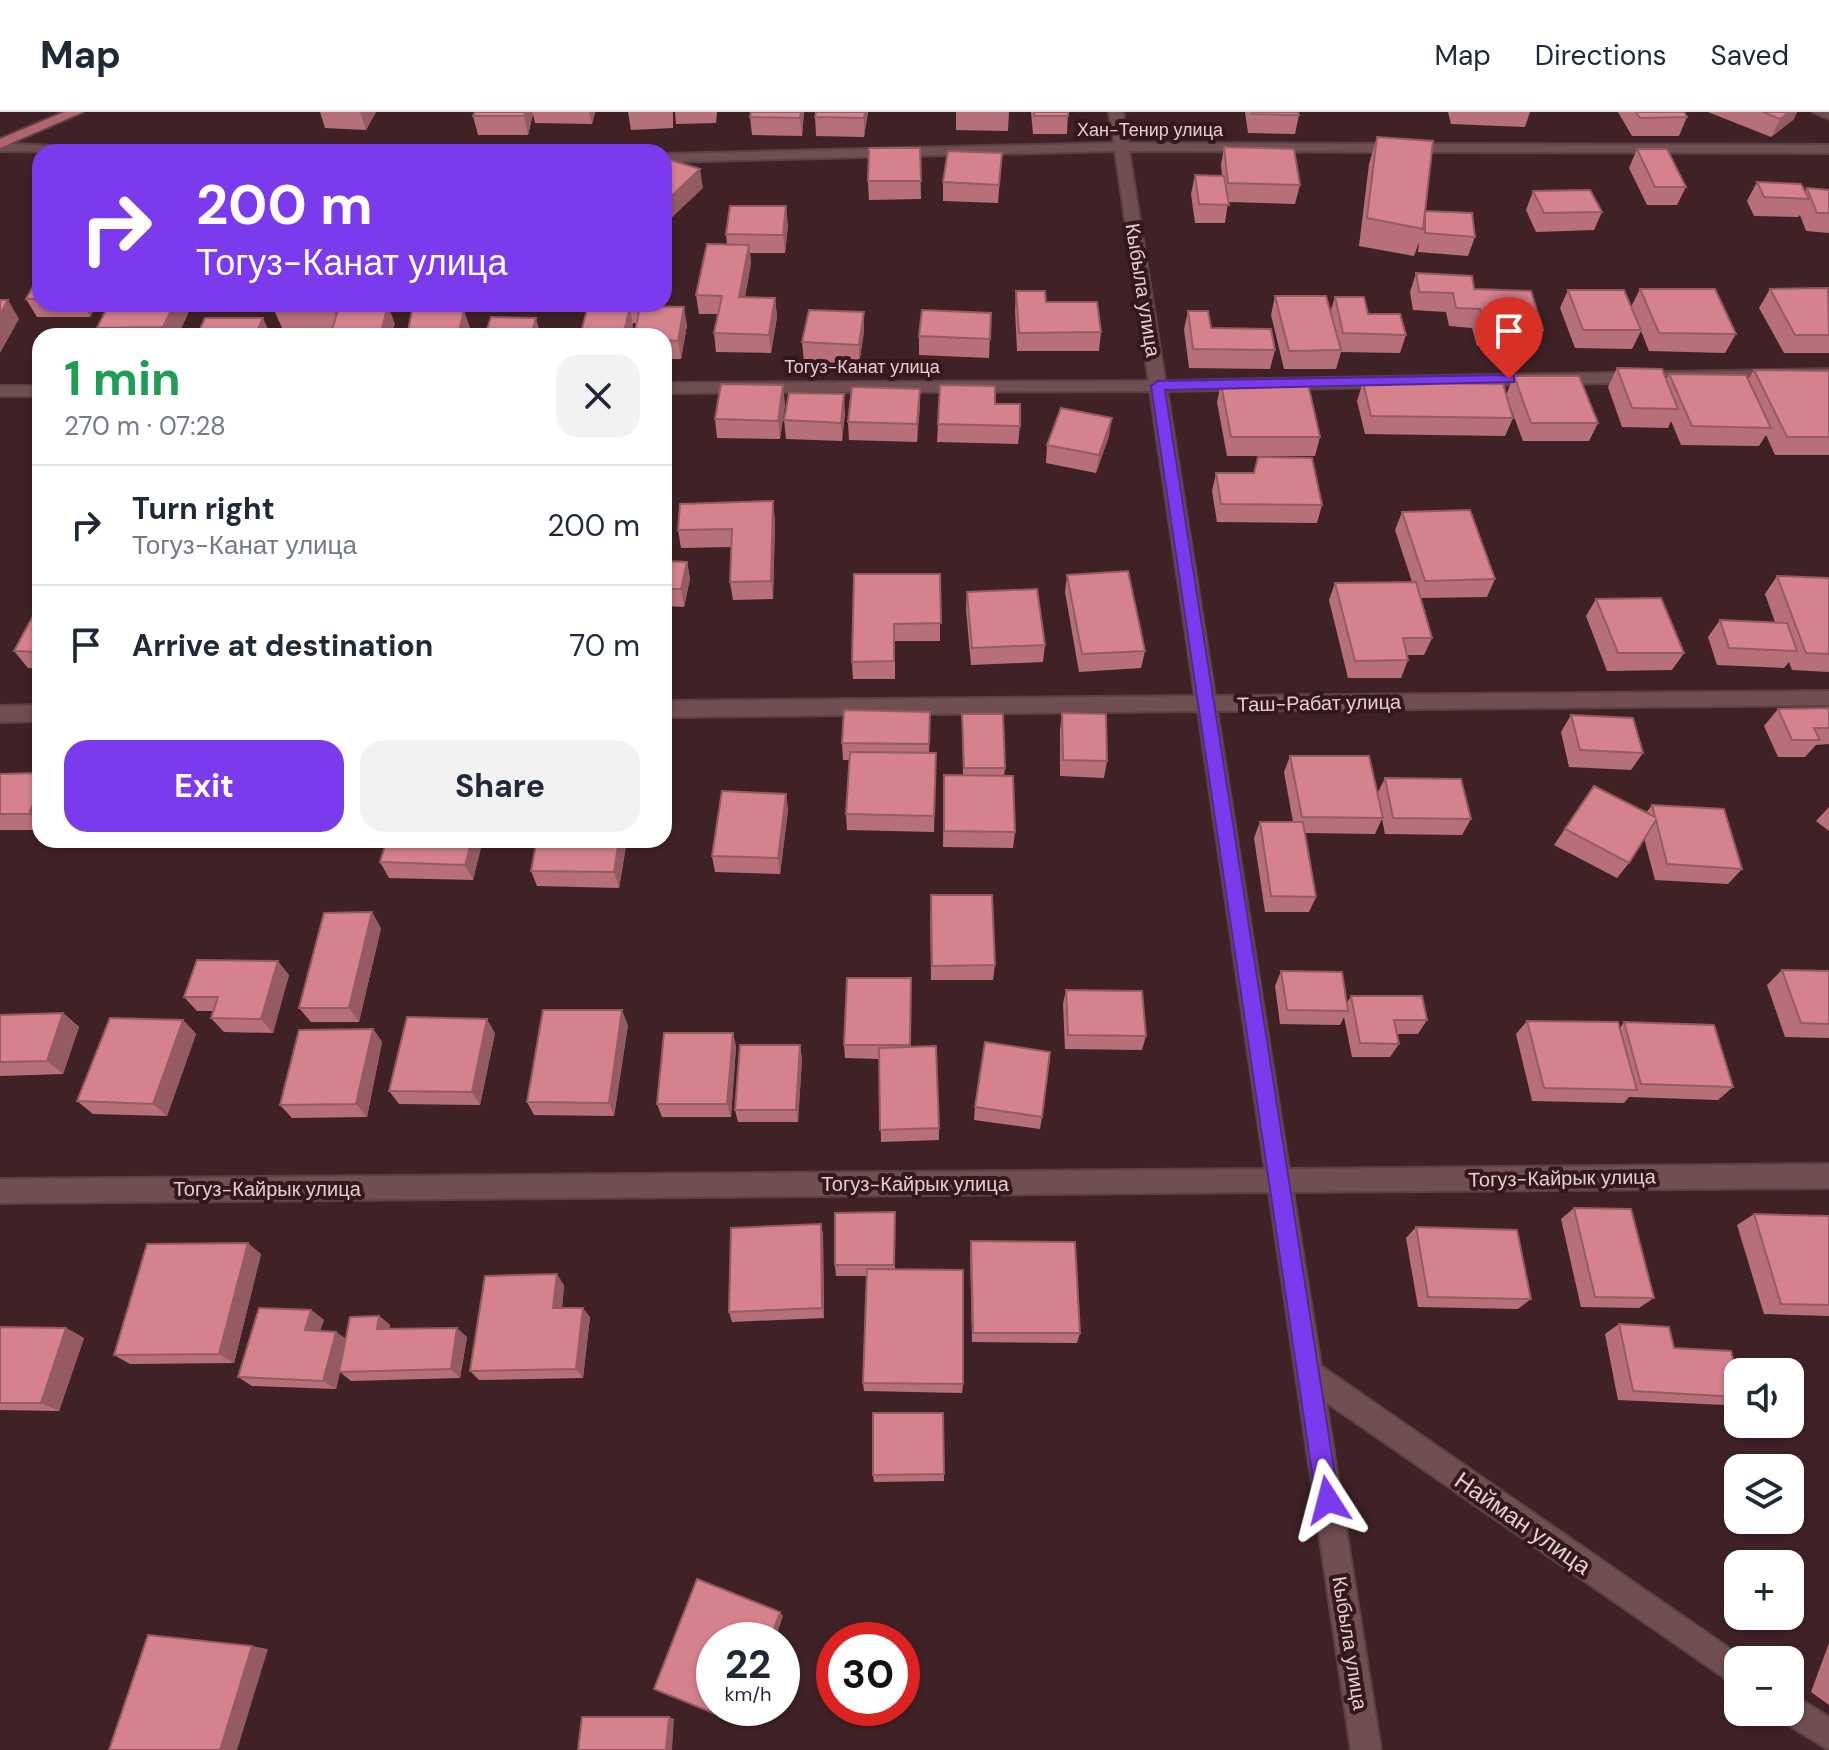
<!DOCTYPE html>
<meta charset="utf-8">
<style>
:root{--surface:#fff;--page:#f2f2f3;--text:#1f2937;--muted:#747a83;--line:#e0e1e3;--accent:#7c3aed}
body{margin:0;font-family:"DM Sans",sans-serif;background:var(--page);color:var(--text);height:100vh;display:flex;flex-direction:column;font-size:30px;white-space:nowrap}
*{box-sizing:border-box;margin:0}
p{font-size:26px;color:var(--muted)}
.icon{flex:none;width:44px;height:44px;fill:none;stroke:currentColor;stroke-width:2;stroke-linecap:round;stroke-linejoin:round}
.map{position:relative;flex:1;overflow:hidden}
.panel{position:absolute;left:32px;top:216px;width:640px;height:520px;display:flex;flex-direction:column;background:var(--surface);border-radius:24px;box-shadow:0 2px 6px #0004}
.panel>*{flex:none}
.banner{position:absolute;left:32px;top:32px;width:640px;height:168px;border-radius:24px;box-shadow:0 2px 6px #0004;background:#7c3aed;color:#fff;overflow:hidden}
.controls{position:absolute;left:1724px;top:1246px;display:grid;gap:16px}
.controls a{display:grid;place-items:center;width:80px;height:80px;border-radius:16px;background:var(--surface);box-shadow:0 2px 6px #0004;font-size:40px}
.speed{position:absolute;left:696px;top:1510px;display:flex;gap:16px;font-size:40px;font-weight:700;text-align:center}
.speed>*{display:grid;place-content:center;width:104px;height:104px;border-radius:50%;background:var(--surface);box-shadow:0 2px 6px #0004;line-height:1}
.speed small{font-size:20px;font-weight:400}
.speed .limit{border:12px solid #d22;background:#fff;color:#111}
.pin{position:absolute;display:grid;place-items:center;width:68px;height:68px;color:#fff;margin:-82px -34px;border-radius:50% 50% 50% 0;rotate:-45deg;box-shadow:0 0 8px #0007}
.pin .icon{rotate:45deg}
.me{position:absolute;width:88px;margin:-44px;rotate:351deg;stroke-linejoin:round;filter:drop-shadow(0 0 6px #0008)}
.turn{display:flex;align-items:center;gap:28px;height:168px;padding:0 32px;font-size:36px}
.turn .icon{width:104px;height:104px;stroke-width:2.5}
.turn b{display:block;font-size:56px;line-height:68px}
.round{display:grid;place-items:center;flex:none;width:84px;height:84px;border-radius:24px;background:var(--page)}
.headline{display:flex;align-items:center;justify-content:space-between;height:136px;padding:0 32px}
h1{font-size:48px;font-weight:700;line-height:60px;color:#1e9e55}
.button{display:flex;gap:16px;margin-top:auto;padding:16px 32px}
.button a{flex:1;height:92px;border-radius:24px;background:var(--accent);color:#fff;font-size:32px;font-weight:700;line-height:92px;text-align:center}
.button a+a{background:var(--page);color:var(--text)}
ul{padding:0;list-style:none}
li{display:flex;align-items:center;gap:24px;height:120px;padding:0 32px;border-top:2px solid var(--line)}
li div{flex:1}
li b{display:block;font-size:30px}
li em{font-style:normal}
header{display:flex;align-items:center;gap:48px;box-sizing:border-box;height:112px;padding:0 40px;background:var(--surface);border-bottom:2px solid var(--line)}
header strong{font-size:38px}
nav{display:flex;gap:44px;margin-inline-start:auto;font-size:28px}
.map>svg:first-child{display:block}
</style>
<header>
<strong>Map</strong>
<nav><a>Map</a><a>Directions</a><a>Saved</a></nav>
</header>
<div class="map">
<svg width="1829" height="1638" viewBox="0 0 1829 1638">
<rect width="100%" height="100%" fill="#402226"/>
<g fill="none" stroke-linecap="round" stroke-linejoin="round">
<g stroke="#5b4145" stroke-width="4">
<path id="minor" d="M1109,0H1123L1128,31L1829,33V41L1129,39L1165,269L1829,257V267L1167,279L1215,584L1829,579V593L1217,599L1289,1057L1829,1052V1076L1293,1080L1321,1254L1746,1548H1738V1575L1326,1290L1381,1638H1351L1269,1080L0,1091V1067L1265,1057L1198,599L664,605V589L1195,584L1150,279L664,281V271L1149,269L1115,39L664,50V42L1114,31Z
M1813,0H1829V7Z
M0,31L87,36L94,40L0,39Z
M0,274H40V284H0Z
M40,593V609L0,610V594Z
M1790,1581L1829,1605V1638L1779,1607L1777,1600H1790Z"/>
</g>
<g stroke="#5b4145" stroke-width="4">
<path id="primary" d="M64,0H83L0,36V27Z"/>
</g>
<use href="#minor" fill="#714e52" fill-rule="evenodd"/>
<use href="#primary" fill="#b1646e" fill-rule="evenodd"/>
</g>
<path fill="#b77079" d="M320,0H376L366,18L325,16Z
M475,0H595L592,12L535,11L533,2L528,23H478L473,4Z
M628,0H673V16L631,18Z
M675,0H717L716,11L676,12Z
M804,0L802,24L752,23L750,5Z
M868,0L864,25L816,24L815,5Z
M956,0H1009L1008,19L956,18Z
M1031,0H1068L1067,22H1033Z
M1245,0H1298L1299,3L1295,22L1248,21Z
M1448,0H1530L1525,15L1451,12Z
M1618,0H1684L1687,5L1679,24H1632Z
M1708,0H1797L1793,8L1771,25Z
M1377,25L1425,100L1475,125L1468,144L1418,140L1419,130L1414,144L1359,134L1369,52Z
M1224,35L1300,73L1295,92L1228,90L1225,111H1195L1191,82L1195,63L1222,64L1221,53Z
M920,36L921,87L869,88L868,69Z
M1637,37L1686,75L1677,93H1647L1629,56Z
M1002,41L998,91L943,89V70Z
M1757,70L1805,80L1807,76L1829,78V121L1806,119L1800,103L1798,105L1754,104L1747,89Z
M1533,79L1602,100L1594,118L1536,120L1526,98Z
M788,113L785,141H750L751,151L745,185L775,186L777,205L771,241L716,240L714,221L718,202H699L696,183L727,132L726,122Z
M1416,161L1474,177L1543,218L1535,236L1477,234L1472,216L1449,214L1446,200L1413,198L1410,180Z
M40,162V192H97L90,205H37L26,187Z
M1640,177L1736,222L1725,241L1649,239L1641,219L1632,237L1575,236L1560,196L1568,178L1631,195Z
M1770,177L1829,178V241H1784L1759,196Z
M1016,179L1046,190L1101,220L1099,239H1017L1015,198Z
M1275,184L1330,201L1335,185L1406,223L1400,241L1341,240L1336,257H1284L1271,203Z
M192,192L178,224H101L97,216Z
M277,192H348V194L395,212L332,217L282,216L274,198Z
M591,192H648V194L687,213L681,247H664V224L637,211H633L631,224H580L592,194Z
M1188,199L1211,216L1275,238L1270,257L1189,256L1184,217Z
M864,200V219L859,252L804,249L802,230Z
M991,201L989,246L919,243V224Z
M1617,256L1666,268L1669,262L1748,268L1754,258L1829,259V343H1775L1766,323L1759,334L1681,333L1671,309L1668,316L1622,315L1608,275Z
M1514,264L1598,311L1589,329H1523L1506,283Z
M1363,270L1513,306L1505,324L1365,322L1357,289Z
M1221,272L1320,325L1315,344H1227L1217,290Z
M920,277L917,330L849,328L848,310Z
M785,292L780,327L717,326L715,307Z
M995,292L1020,314L1018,332L937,330L938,312Z
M845,301L842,329L786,327L784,308Z
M1109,324L1096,361L1046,351L1047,333Z
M1216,361L1322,393L1317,411L1217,410L1212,379Z
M1402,400L1495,467L1487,485L1421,486L1432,526L1424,543H1407L1408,548L1401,566H1348L1329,488L1335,471L1412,470L1395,418Z
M775,408L773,487L733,488L730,470L732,435L681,436L678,418Z
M664,449L687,450L690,467L684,495L664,494Z
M940,462V529H895V567H853L852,550Z
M1067,463L1145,539L1141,556L1079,560L1065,480Z
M1777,464L1829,466V560L1792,558L1789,550L1784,556L1717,553L1708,525L1720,508L1775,510L1765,482Z
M967,480L1045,533L1043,550L971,553L966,497Z
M1596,487L1684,541L1672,558L1607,559L1586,504Z
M40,491V557L28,556L14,539Z
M1829,596V632L1816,633L1805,645H1778L1764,614L1778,597Z
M930,600L929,641H936L934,720L847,718L846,702L850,648H843L842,631Z
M1062,601L1107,649L1104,666L1060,664V618Z
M962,602L1005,656L1004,664L1015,720L1013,736L943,735L944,663H963Z
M1571,603L1643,641L1631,658L1569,655L1561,620Z
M1290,644L1377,682L1385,666L1471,707L1462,723L1385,722L1382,707L1375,722L1305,721L1316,785L1309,800H1265L1254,726L1260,710H1293L1284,660Z
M40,661V718H0V662Z
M1594,674L1646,701L1652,693L1742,757L1728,772L1655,768L1644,726L1629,751L1617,766L1554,733Z
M786,682L788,698L780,762L715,760L712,744Z
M1829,695V719L1816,709Z
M387,728H533L532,733L482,731L473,768L389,766L380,750Z
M537,728H627L619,776L537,774L531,759Z
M930,799L995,853L993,868H931Z
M381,816L359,910H311L299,896Z
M1782,858L1829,859V926L1785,925L1767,873Z
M1281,859L1346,892L1351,884L1427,908L1418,922H1397L1399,932L1390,945H1352L1344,905L1340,913L1280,912L1275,874Z
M289,863L273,921L224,920L211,906L213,899H197L184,885Z
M911,866L910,935L939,1016V1028L881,1030L879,947L845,946L844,933Z
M1066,878L1146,924L1142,938L1065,937L1063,892Z
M63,901L79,915L63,962L0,964V903Z
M183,908L196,922L167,1004L93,1002L77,989Z
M1527,909L1620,916L1624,910L1733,975L1718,988L1629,985L1624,991L1532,989L1516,922Z
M628,913L614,1004L534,1003L527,990Z
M373,917L382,930L367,1005L292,1006L280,993Z
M495,921L480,993L399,992L389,979Z
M733,921L736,935L731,1005H662L657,992Z
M800,933L802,947L798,1010H738L735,998Z
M975,995L1042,1005L1040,1017L974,1008Z
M1574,1096L1654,1186L1639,1196L1581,1195L1561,1107Z
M895,1100V1157L963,1272L962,1281L864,1279L863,1271L867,1164H836L835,1153Z
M1754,1102L1829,1104V1204L1764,1202L1737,1113Z
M821,1112L823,1123L824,1206L732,1210L729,1200Z
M1416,1115L1531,1187L1518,1197L1418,1195L1406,1126Z
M971,1129L1080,1221L1077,1231L972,1230L970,1140Z
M261,1142L234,1251L130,1252L114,1243Z
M564,1173L562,1196L590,1205L583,1266L479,1268L470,1259Z
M311,1198L324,1208L320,1219L336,1220L346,1227L379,1204L390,1213L389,1217L467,1225L460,1266L351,1269L340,1260L336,1277L252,1274L238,1265Z
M1619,1212L1674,1236L1738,1268V1287L1725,1293L1618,1288L1605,1222Z
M0,1215L66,1216L84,1226L59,1299L0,1298Z
M944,1362V1369L874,1370L873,1363Z
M1829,1531V1593L1811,1580Z"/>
<path fill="#955b63" d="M360,0H376L366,18Z
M525,0H533V2L528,23L524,4Z
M589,0H595L592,12Z
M801,0H804L802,24L800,6Z
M865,0H868L864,25V6Z
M1789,0H1797L1793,8L1771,25L1780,7Z
M700,57L703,76L664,113V91Z
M786,94L788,113L785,141L783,123Z
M749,133L751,151L741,204L739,185Z
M775,186L777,205L771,241L769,223Z
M8,188L19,207L0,241V202Z
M83,192H97L90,205Z
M174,192H192L178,224H168L163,215Z
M336,192H347L349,197L341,218L334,199Z
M388,193L395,212L391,224H380Z
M630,195L633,214L631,224H623Z
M684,195L687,213L681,247L678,229Z
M464,198L470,216L468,224H458Z
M864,200V219L859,252V233Z
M263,206L271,224H255Z
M536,206L541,224H531Z
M783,273L785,292L780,327L778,309Z
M920,277V296L917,330V312Z
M844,282L845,301L842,329L841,311Z
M1112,306L1109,324L1096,361L1099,343Z
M773,389L775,408L773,487L771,469Z
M687,450L690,467L684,495L681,477Z
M40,674V697H33L40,704V714L29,702Z
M786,682L788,698L780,762L778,746Z
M472,728H481L482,731L473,768L465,753Z
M619,728H627L619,776L614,760Z
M372,800L381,816L359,910L349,896Z
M278,849L289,863L273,921L261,907Z
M622,898L628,913L614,1004L609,991Z
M63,901L79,915L63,962L47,949Z
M487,907L495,921L480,993L472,980Z
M183,908L196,922L167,1004L153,992Z
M373,917L382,930L367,1005L356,992Z
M733,921L736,935L731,1005L727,992Z
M800,933L802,947L798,1010L796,998Z
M821,1112L823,1123L824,1206L822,1196Z
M248,1131L261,1142L234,1251L219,1242Z
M557,1162L564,1173L561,1206L553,1196Z
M583,1196L590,1205L583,1266L576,1257Z
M311,1198L324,1208L317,1227L305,1218Z
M379,1204L390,1213L388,1226L377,1217Z
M66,1216L84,1226L59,1299L41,1291Z
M457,1216L467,1225L460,1266L451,1257Z
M336,1220L348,1229L336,1277L323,1269Z
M780,1500L783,1504L775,1528H770Z
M252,1534L268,1537L237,1638H220Z
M746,1596H750L744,1614L740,1612Z
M669,1605L674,1607L672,1638H666Z"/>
<path fill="#d5828d" stroke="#955b63" stroke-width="2" d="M475,0H525L524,4H473Z
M751,0H801L800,6L750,5Z
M816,0H865L864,6L815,5Z
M1034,0H1068V4H1034Z
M1252,0H1298L1299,3L1252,2Z
M1636,0H1684L1687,5L1640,6Z
M1763,0H1789L1780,7Z
M1377,25L1433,29L1423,117L1367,106Z
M1224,35L1294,37L1300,73L1228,71Z
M869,36H920L921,69H868Z
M1637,37H1667L1686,75H1655Z
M948,39L1002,41L999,73L943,70Z
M664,46L700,57L664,91Z
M1195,63L1224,64L1229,93L1199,92Z
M1757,70L1801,72L1809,87L1764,85Z
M1807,76L1829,78V101H1817Z
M1590,78L1602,100L1544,101L1533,79Z
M730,94H786L783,123L726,122Z
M1425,99L1472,101L1475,125L1425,121Z
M707,132L749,133L739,185L775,186L769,223L714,221L722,184L696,183Z
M1416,161L1472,164L1474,177L1531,179L1543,218L1484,216L1480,197L1456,196L1453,181L1419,180Z
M40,162V187H26Z
M1828,176L1829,223H1795L1770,177Z
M1640,177H1715L1736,222L1659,221Z
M1568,178H1624L1641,218H1583Z
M1016,179H1045L1046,190H1097L1101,220L1019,221Z
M1275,184H1326L1341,238L1289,239Z
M1335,185H1364L1368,202H1400L1406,223L1343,221Z
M0,188H8L0,202Z
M109,192H174L163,215L97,216Z
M277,192H336L334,199L274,198Z
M388,193L380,224H330L339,195Z
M588,194L630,195L623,224H580Z
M640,194L684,195L678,229L664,228V224H634Z
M464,198L458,224H407L412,199Z
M809,198L864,200L859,233L802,230Z
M922,198L991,201L990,227L919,224Z
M1188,199H1208L1211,216L1271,217L1275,238L1193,237Z
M491,205L536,206L531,224H485Z
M205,206H263L255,224H197Z
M1617,256L1662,257L1678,297L1632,296Z
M1754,258L1829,259V325H1787Z
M1669,262L1746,263L1771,316L1692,314Z
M1514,264H1579L1598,311H1531Z
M1363,270L1503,272L1513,306L1371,304Z
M721,272L783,273L778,309L715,307Z
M1221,272H1308L1320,325H1231Z
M940,273L995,274V292H1020V314L938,312Z
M852,275L920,277L917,312L848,310Z
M789,281L844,282L841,311L784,308Z
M1061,296L1112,306L1099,343L1047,333Z
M1258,345L1312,346L1322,393L1221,392L1216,361H1254Z
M773,389L771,469L730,470L732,417L678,418L680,392Z
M1470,398L1495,467L1425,469L1402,400Z
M664,449L687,450L681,477H664Z
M1128,459L1145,539L1082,542L1067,463Z
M854,462H940L941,511L894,512V549L852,550Z
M1777,464L1829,466V542L1806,541Z
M1416,470L1432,526H1403L1408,548L1355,549L1335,471Z
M1037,477L1045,533L972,536L967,480Z
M1661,486L1684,541H1618L1596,487Z
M40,491V540L14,539Z
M1720,508L1787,511L1797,539L1729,536Z
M1829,596V616H1814L1820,628H1792L1778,597Z
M844,598L930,600L929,632L842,631Z
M1062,601L1106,602L1107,649L1063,648Z
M962,602H1003L1005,656H964Z
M1571,603L1633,606L1643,641L1580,638Z
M850,640L936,641L934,704L846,702Z
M1290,644H1369L1383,706L1302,705Z
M40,661V674L29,702H0V662Z
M944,663L1013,664L1015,720L944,719Z
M1385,666L1461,667L1471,707L1393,706Z
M1594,674L1655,705L1652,693L1724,697L1742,757L1667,752L1656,708L1629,751L1565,717Z
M722,679L786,682L778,746L712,744Z
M40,684V697H33Z
M1260,710H1303L1316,785L1271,784Z
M387,728H472L465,753L380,750Z
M537,728H619L614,760L531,759Z
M931,783H992L995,853L932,854Z
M372,800L349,896H299L324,801Z
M197,848L278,849L261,907L211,906L218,885H184Z
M1782,858L1829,859V912L1801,911Z
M1281,859L1342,860L1348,899L1287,898Z
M847,866H911L910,933H844Z
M1066,878L1142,879L1146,924L1068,923Z
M1351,884H1422L1427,908H1394L1399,932L1360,931Z
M543,898H622L609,991L527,990Z
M63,901L47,949L0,950V903Z
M407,905L487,907L472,980L389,979Z
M110,906L183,908L153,992L77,989Z
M1527,909L1618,910L1637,978L1544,976Z
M1624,910L1714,913L1733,975L1641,972Z
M373,917L356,992L280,993L299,918Z
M664,921H733L727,992H657Z
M985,930L1050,940L1042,1005L975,995Z
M740,933H800L796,998H735Z
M936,934L939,1016L880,1018L879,936Z
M1574,1096L1631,1097L1654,1186L1595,1185Z
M895,1100L894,1153H835V1101Z
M1754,1102L1829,1104V1193L1781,1192Z
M821,1112L822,1196L729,1200L731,1116Z
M1416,1115L1517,1118L1531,1187L1428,1185Z
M971,1129L1075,1130L1080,1221H973Z
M248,1131L219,1242L114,1243L147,1132Z
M867,1157L963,1158V1272L863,1271Z
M557,1162L553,1196H583L576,1257L470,1259L485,1164Z
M259,1196L311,1198L305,1218L336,1220L323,1269L238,1265Z
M379,1204L377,1217L457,1216L451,1257L339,1260L350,1205Z
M1619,1212L1669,1215L1674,1236L1731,1239L1738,1268V1285L1633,1279Z
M0,1215L66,1216L41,1291H0Z
M873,1301H943L944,1362L873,1363Z
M697,1467L780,1500L770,1528H714V1596H746L740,1612L654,1577Z
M148,1523L252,1534L220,1638H109Z
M582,1605H669L666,1638H578Z"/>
<path fill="#7c3aed" stroke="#51269a" stroke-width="2" d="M1509,263L1514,264V270L1165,278L1339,1388L1336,1396L1328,1399L1320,1396L1316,1388L1151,274L1158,269Z"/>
<g text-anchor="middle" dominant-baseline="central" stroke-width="8" stroke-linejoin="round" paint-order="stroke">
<g font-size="18" fill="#e2cdcf" stroke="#35181c">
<text x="1150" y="18">Хан-Тенир улица</text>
<text x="862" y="255">Тогуз-Канат улица</text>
</g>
<g font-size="20" fill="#e2cdcf" stroke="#35181c">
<text transform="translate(1143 178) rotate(81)">Кыбыла улица</text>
<text transform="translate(1319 591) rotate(-1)">Таш-Рабат улица</text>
<text transform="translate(1562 1066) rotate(-1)">Тогуз-Кайрык улица</text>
<text x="915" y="1072">Тогуз-Кайрык улица</text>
<text x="267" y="1077">Тогуз-Кайрык улица</text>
<text transform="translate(1350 1531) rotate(81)">Кыбыла улица</text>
</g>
<g font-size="24" fill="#e2cdcf" stroke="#35181c">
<text transform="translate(1523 1411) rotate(35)">Найман улица</text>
</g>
</g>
</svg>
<div class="controls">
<a><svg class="icon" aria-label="sound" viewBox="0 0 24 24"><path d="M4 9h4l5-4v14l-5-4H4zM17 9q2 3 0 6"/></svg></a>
<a><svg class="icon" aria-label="layers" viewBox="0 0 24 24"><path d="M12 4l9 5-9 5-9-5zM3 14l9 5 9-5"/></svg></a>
<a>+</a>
<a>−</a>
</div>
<div class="speed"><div>22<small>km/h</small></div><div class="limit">30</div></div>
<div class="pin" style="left:1509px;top:267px;background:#d93025"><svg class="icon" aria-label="arrive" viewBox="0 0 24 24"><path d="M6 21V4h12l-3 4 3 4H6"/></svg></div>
<svg class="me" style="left:1328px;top:1388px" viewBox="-20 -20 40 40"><path d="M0-17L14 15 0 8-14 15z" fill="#7c3aed" stroke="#fff" stroke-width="4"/></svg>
<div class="banner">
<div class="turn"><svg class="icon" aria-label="right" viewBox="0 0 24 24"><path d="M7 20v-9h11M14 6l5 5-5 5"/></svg><div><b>200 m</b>Тогуз-Канат улица</div></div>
</div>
<section class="panel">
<div class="headline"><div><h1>1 min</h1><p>270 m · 07:28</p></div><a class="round"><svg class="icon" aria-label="close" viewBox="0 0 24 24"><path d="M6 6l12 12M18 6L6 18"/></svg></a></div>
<ul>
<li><svg class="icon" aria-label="right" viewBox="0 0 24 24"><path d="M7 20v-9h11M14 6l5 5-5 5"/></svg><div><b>Turn right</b><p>Тогуз-Канат улица</p></div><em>200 m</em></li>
<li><svg class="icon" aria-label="arrive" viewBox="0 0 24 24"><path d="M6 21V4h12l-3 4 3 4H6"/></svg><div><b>Arrive at destination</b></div><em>70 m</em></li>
</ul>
<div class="button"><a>Exit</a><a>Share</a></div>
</section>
</div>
